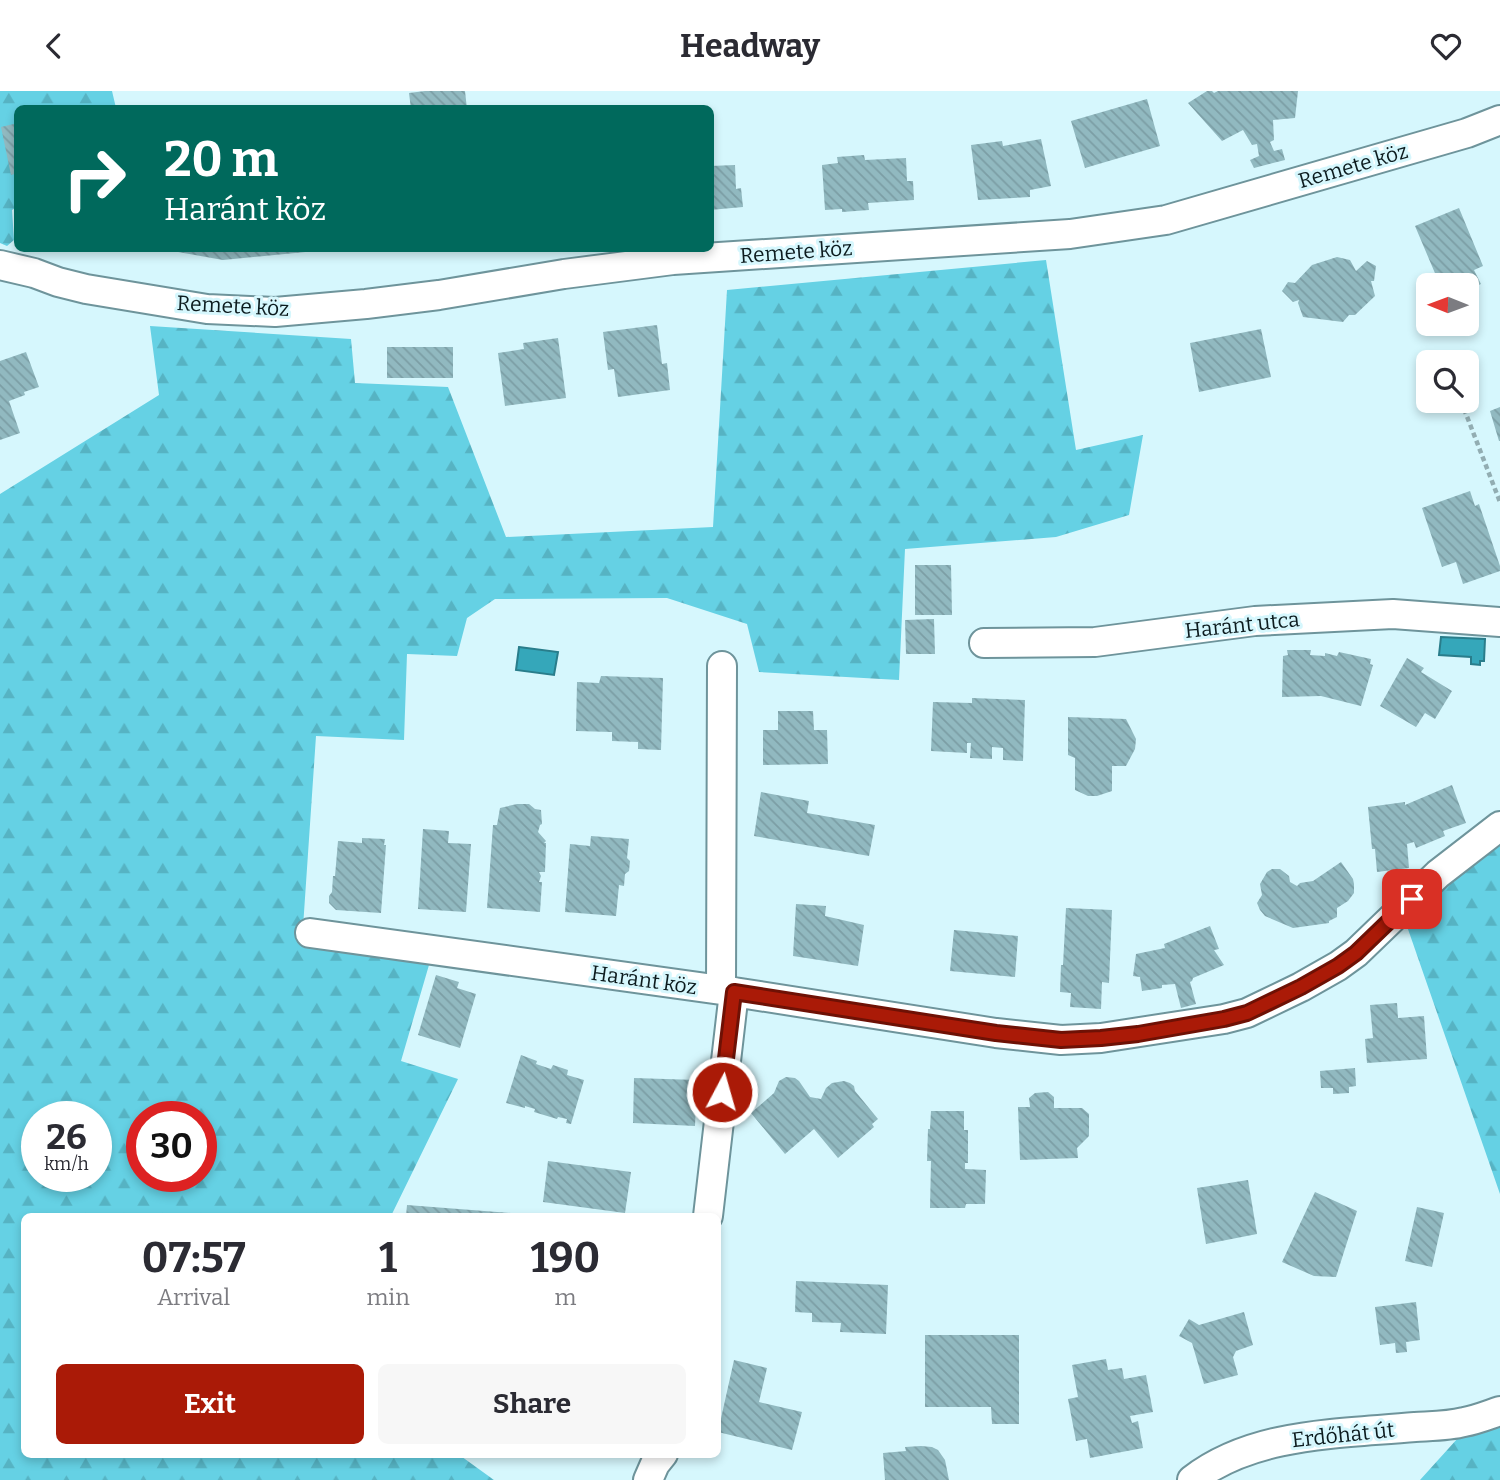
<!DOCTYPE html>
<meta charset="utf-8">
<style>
:root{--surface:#fff;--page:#f7f7f7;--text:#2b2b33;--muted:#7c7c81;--accent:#aa1a07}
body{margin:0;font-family:Bitter,serif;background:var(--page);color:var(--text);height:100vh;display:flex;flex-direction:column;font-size:26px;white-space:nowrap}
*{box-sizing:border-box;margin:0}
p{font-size:23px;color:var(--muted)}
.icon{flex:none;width:38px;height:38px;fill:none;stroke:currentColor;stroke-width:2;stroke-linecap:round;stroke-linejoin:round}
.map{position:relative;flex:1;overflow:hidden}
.panel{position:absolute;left:21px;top:1122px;width:700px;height:245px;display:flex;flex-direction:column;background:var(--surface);border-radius:10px;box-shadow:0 4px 10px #0003}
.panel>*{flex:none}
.banner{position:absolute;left:14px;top:14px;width:700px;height:147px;border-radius:10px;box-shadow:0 4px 10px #0003;background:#00695c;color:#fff;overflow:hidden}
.needle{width:46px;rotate:271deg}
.buttons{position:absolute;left:1416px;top:182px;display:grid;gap:14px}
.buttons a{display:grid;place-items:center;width:63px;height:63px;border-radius:10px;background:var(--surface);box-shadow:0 4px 10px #0003;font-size:35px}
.speed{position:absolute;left:21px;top:1010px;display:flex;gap:14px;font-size:35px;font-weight:700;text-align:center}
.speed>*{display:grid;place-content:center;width:91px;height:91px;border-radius:50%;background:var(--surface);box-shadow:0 4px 10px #0003;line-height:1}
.speed small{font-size:18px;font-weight:400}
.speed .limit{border:10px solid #d22;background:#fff;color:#111}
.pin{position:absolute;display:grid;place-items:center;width:60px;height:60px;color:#fff;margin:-30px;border-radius:14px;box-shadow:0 4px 10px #0006}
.me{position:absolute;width:77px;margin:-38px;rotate:6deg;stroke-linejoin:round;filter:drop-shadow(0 0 5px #0008)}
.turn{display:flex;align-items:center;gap:24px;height:147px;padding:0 35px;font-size:32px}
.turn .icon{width:91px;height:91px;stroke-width:2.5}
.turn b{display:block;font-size:49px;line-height:60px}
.eta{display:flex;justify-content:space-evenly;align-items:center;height:119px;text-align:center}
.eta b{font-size:42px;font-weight:700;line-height:49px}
.primary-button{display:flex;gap:14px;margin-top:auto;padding:14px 35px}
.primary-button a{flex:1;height:80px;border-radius:10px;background:var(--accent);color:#fff;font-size:28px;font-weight:700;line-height:80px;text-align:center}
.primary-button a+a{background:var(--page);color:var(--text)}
header{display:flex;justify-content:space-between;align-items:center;height:91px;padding:0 35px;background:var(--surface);font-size:32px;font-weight:700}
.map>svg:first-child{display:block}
</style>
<header><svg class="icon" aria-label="back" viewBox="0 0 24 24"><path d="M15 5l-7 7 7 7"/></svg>Headway<svg class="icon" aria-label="heart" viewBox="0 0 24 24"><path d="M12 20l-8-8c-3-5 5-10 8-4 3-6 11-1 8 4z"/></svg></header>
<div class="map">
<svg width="1500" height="1389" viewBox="0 0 1500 1389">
<defs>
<pattern id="forest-firs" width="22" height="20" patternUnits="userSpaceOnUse" patternTransform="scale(1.75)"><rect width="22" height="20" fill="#65d1e4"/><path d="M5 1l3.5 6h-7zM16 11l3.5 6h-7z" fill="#56b3c3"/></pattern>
<pattern id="building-back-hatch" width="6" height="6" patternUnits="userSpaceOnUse" patternTransform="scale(1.75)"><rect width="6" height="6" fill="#91b9c0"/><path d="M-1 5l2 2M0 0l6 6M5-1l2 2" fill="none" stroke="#7c9ea5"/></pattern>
</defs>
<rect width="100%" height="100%" fill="#d6f7fd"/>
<path fill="url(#forest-firs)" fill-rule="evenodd" d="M0,0H112L116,17L18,18L17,116L12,119L14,149L7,155L0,152Z
M1046,169L1076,359L1143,344L1129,424L1056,446L905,458L899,589L759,581L747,533L667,507L495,508L467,527L457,565L407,563L404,649L316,645L302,851L429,874L401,970L458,988L391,1125H24V1363H458L494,1389H0V403L159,304L150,235L351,248L355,292L448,296L506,446L713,436L727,199ZM37,1026H96V1085H37ZM142,1026H201V1085H142Z
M1500,746V1103L1401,818Z
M1500,1319V1389H1420L1467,1337Z"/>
<path fill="#35a7ba" stroke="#297d8b" stroke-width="2" d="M1441,546L1485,548L1484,570H1480V574L1471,573V566L1439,564Z
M519,556L558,561L554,584L516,579Z"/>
<path fill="url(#building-back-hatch)" d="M425,0H465L467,18H411L409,2Z
M1207,0H1212L1214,2L1218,0H1298L1295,27L1273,29L1274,49L1270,51L1274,60L1282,58L1285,69L1254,77L1250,69L1259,65L1257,53L1252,54L1243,39L1222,50L1188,12Z
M1147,8L1160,55L1085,77L1071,30Z
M18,32V82L11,84L1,36Z
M1041,48L1051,95L1030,99V106L978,109L971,54L1002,50L1003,55Z
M864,64L865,69L906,67L907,90H913L914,109L868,112L869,119L842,121V118L825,119L822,74L838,72L837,66Z
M735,74L736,98L741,97L743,116L710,119V75Z
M1459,117L1483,175L1474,179L1481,193L1472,197L1466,183L1440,194L1415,135Z
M167,158H326V159L223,169L167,159Z
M1337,166L1350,169L1356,180L1367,170L1376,175L1374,190H1371L1375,205L1355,224H1349L1343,231L1303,226L1298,212L1299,209L1293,211L1282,200L1288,191L1295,192L1312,174Z
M657,234L662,273L667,272L670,299L618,306L614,278L608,279L603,241Z
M1261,238L1271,286L1199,301L1190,252Z
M558,247L566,307L505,315L498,262L524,258L523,252Z
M387,256H453V287H387Z
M26,261L39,296L24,301L25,304L9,310L20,342L0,349V270Z
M1500,316V350H1499L1490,320Z
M1470,400L1475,415L1479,413L1500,475V480L1463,493L1456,471L1442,476L1422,417Z
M915,474H951L952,524H915Z
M934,528L935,563H906L905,529Z
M1287,559H1311L1310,564L1325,565V562L1337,565L1339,561L1371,568L1370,573L1373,574L1361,615L1321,605L1282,606L1283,565L1288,564Z
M1407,567L1424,577L1421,581L1452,600L1435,628L1425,622L1416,636L1380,615Z
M601,585L663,587L661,659L638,658V651L612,650V641L576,640L577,591L599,592Z
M972,607L1025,609L1023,670L1003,669V657L992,656V668L970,667L971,652H967V662L931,660L933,611L972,612Z
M778,620H813L814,639H827L828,673L763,674V639H778Z
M1068,626L1126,628L1136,648L1135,658L1126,675H1112V700L1097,705H1088L1075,699V667L1068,664Z
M1452,694L1466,732L1443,740L1445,745L1416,757L1414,751L1407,753L1409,777L1377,781L1375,758H1372L1368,716L1405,711V714Z
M761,701L809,710L807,722L875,734L869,765L754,745Z
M517,713H529L535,718L541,719L542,733L540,734L538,741L546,750L544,752H546L545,781H539L541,785L539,791H542L540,821L487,817L493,734H497L500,717Z
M423,738L449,740L448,752L471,753L466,821L418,818Z
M591,745L629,748L627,767L630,770L629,780L625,783L624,795L619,794L616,825L565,821L570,753L590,755Z
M362,747L385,748L384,754H386L381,822L336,819L329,812V805L332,801L333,785H335L338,750L362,752Z
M1341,771L1353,788L1354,793V802L1348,810L1337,817V826L1329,830V832L1293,837L1265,825L1260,819L1257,812L1262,804L1260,793L1267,781L1272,778H1280L1289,785L1290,791L1297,795L1300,792L1313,790Z
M796,813L826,815L825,825L864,834L858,875L793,865Z
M1066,817L1112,819L1109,892L1102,891L1101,918L1070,916L1071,902L1060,901L1061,874H1063Z
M1210,835L1219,858L1214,859L1224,874L1193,887L1192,890L1190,891L1196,913L1181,917L1175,893L1162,894V897L1142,900L1140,886L1133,885L1136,863L1165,857L1164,853Z
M954,839L1018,845L1015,886L950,880Z
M436,884L459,891L457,897L476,903L460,957L418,944Z
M1397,912L1398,927L1424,925L1427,968L1367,972L1365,948L1373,947L1370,914Z
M521,964L537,970L536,973L551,978L553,974L568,979L567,984L584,989L571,1033L566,1032L567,1028L558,1026L557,1028L534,1021L535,1018L525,1015V1017L506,1012Z
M1355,977L1356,995L1349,996V1002L1333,1003V997H1321L1320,980Z
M786,986L795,987L799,990L810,1006L821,1008L826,997L832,992L844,990L850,992L854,995L855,1000L878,1028L872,1033L874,1036L838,1067L814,1038L785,1063L751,1022L774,1002L779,990Z
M634,987L697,989L695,1035L633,1032Z
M1048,1001L1054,1006V1017H1082L1089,1023V1045L1077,1057L1078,1067L1020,1069L1018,1016H1030L1029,1007L1035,1002Z
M931,1020H964V1039H968V1072H965V1078L986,1079L985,1113H966L965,1117H930L931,1070H927L928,1038H930Z
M548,1070L631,1081L625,1122L543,1111Z
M1248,1089L1257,1143L1206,1153L1197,1097Z
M1315,1101L1357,1120L1336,1186L1314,1185L1282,1171Z
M407,1114L511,1122L510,1125H406Z
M1417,1116L1444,1122L1432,1176L1405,1170Z
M796,1190L888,1194L886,1243L840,1241L841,1232L812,1231V1222L795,1221Z
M1416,1211L1420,1249L1406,1251L1407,1261L1396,1262L1395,1252L1380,1254L1375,1216Z
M1244,1221L1253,1254L1236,1260L1233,1266L1238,1284L1204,1293L1192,1252L1179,1245L1189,1228L1199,1234Z
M925,1244H1019V1333H992L991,1316H925Z
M1106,1268L1108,1279L1122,1277L1124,1288L1146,1284L1153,1321L1130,1325L1132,1332L1138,1330L1143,1357L1090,1367L1087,1348L1076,1350L1068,1308L1078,1306L1072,1274Z
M734,1269L767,1277L759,1311L802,1321L792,1359L718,1341Z
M921,1355L932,1356L938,1359L945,1369L949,1389H885L883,1362L906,1360L905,1356Z"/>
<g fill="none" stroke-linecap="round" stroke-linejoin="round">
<g stroke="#6e949b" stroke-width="32">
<path id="minor" d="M0,174L34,182L58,191L86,198L207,218L275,221L366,213L439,204L564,183L673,169L1070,143L1166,129L1467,42L1500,29
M984,552L1095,551L1255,530L1393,523L1500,531
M310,842L721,899L996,942L1061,949L1101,947L1224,928L1247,922L1301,896L1338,875L1356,862L1438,783L1500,735
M721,899L722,575
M708,1125L734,901
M648,1389L655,1373L663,1363
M1192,1389C1254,1341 1340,1343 1415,1336C1431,1335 1449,1335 1464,1331C1476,1329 1488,1324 1500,1320"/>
</g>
<path stroke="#92adb2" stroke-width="4.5" stroke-dasharray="5 3.5" stroke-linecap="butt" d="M1461,310L1500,411"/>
<use href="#minor" stroke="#fff" stroke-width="28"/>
</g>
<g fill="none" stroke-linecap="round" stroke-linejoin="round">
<g stroke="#6e1105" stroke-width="18">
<path id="route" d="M722,1001L734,901L996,942L1061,949L1101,947L1138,943L1224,928L1247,922L1301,896L1338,875L1356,862L1412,808"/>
</g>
<use href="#route" stroke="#aa1a07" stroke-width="12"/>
</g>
<g text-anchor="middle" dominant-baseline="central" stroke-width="6" stroke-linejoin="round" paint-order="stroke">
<g font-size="21" fill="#0c1b1e" stroke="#d6f7fd">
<text transform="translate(1353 75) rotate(-16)">Remete köz</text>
<text transform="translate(796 161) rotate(-4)">Remete köz</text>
<text transform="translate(233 215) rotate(3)">Remete köz</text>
<text transform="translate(1242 534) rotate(-6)">Haránt utca</text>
<text transform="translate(644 889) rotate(8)">Haránt köz</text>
<text transform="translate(1343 1344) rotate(-6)">Erdőhát út</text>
</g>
</g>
</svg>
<div class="buttons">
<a><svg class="needle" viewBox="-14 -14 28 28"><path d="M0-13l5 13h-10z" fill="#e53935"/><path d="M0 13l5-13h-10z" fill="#7c7c81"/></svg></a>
<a><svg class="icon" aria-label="search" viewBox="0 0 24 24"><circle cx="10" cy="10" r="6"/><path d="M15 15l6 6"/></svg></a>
</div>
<div class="speed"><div>26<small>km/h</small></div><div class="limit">30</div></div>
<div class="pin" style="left:1412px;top:808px;background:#d93025"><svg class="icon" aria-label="arrive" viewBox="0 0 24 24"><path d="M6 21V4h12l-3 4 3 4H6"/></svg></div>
<svg class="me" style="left:722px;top:1001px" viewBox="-20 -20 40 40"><circle r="17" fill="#aa1a07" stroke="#fff" stroke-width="3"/><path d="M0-11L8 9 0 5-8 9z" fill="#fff"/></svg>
<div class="banner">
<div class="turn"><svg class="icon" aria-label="right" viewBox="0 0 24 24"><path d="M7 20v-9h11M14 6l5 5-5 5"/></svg><div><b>20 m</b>Haránt köz</div></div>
</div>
<section class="panel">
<div class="eta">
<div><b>07:57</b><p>Arrival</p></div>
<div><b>1</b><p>min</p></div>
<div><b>190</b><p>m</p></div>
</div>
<div class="primary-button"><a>Exit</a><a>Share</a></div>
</section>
</div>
